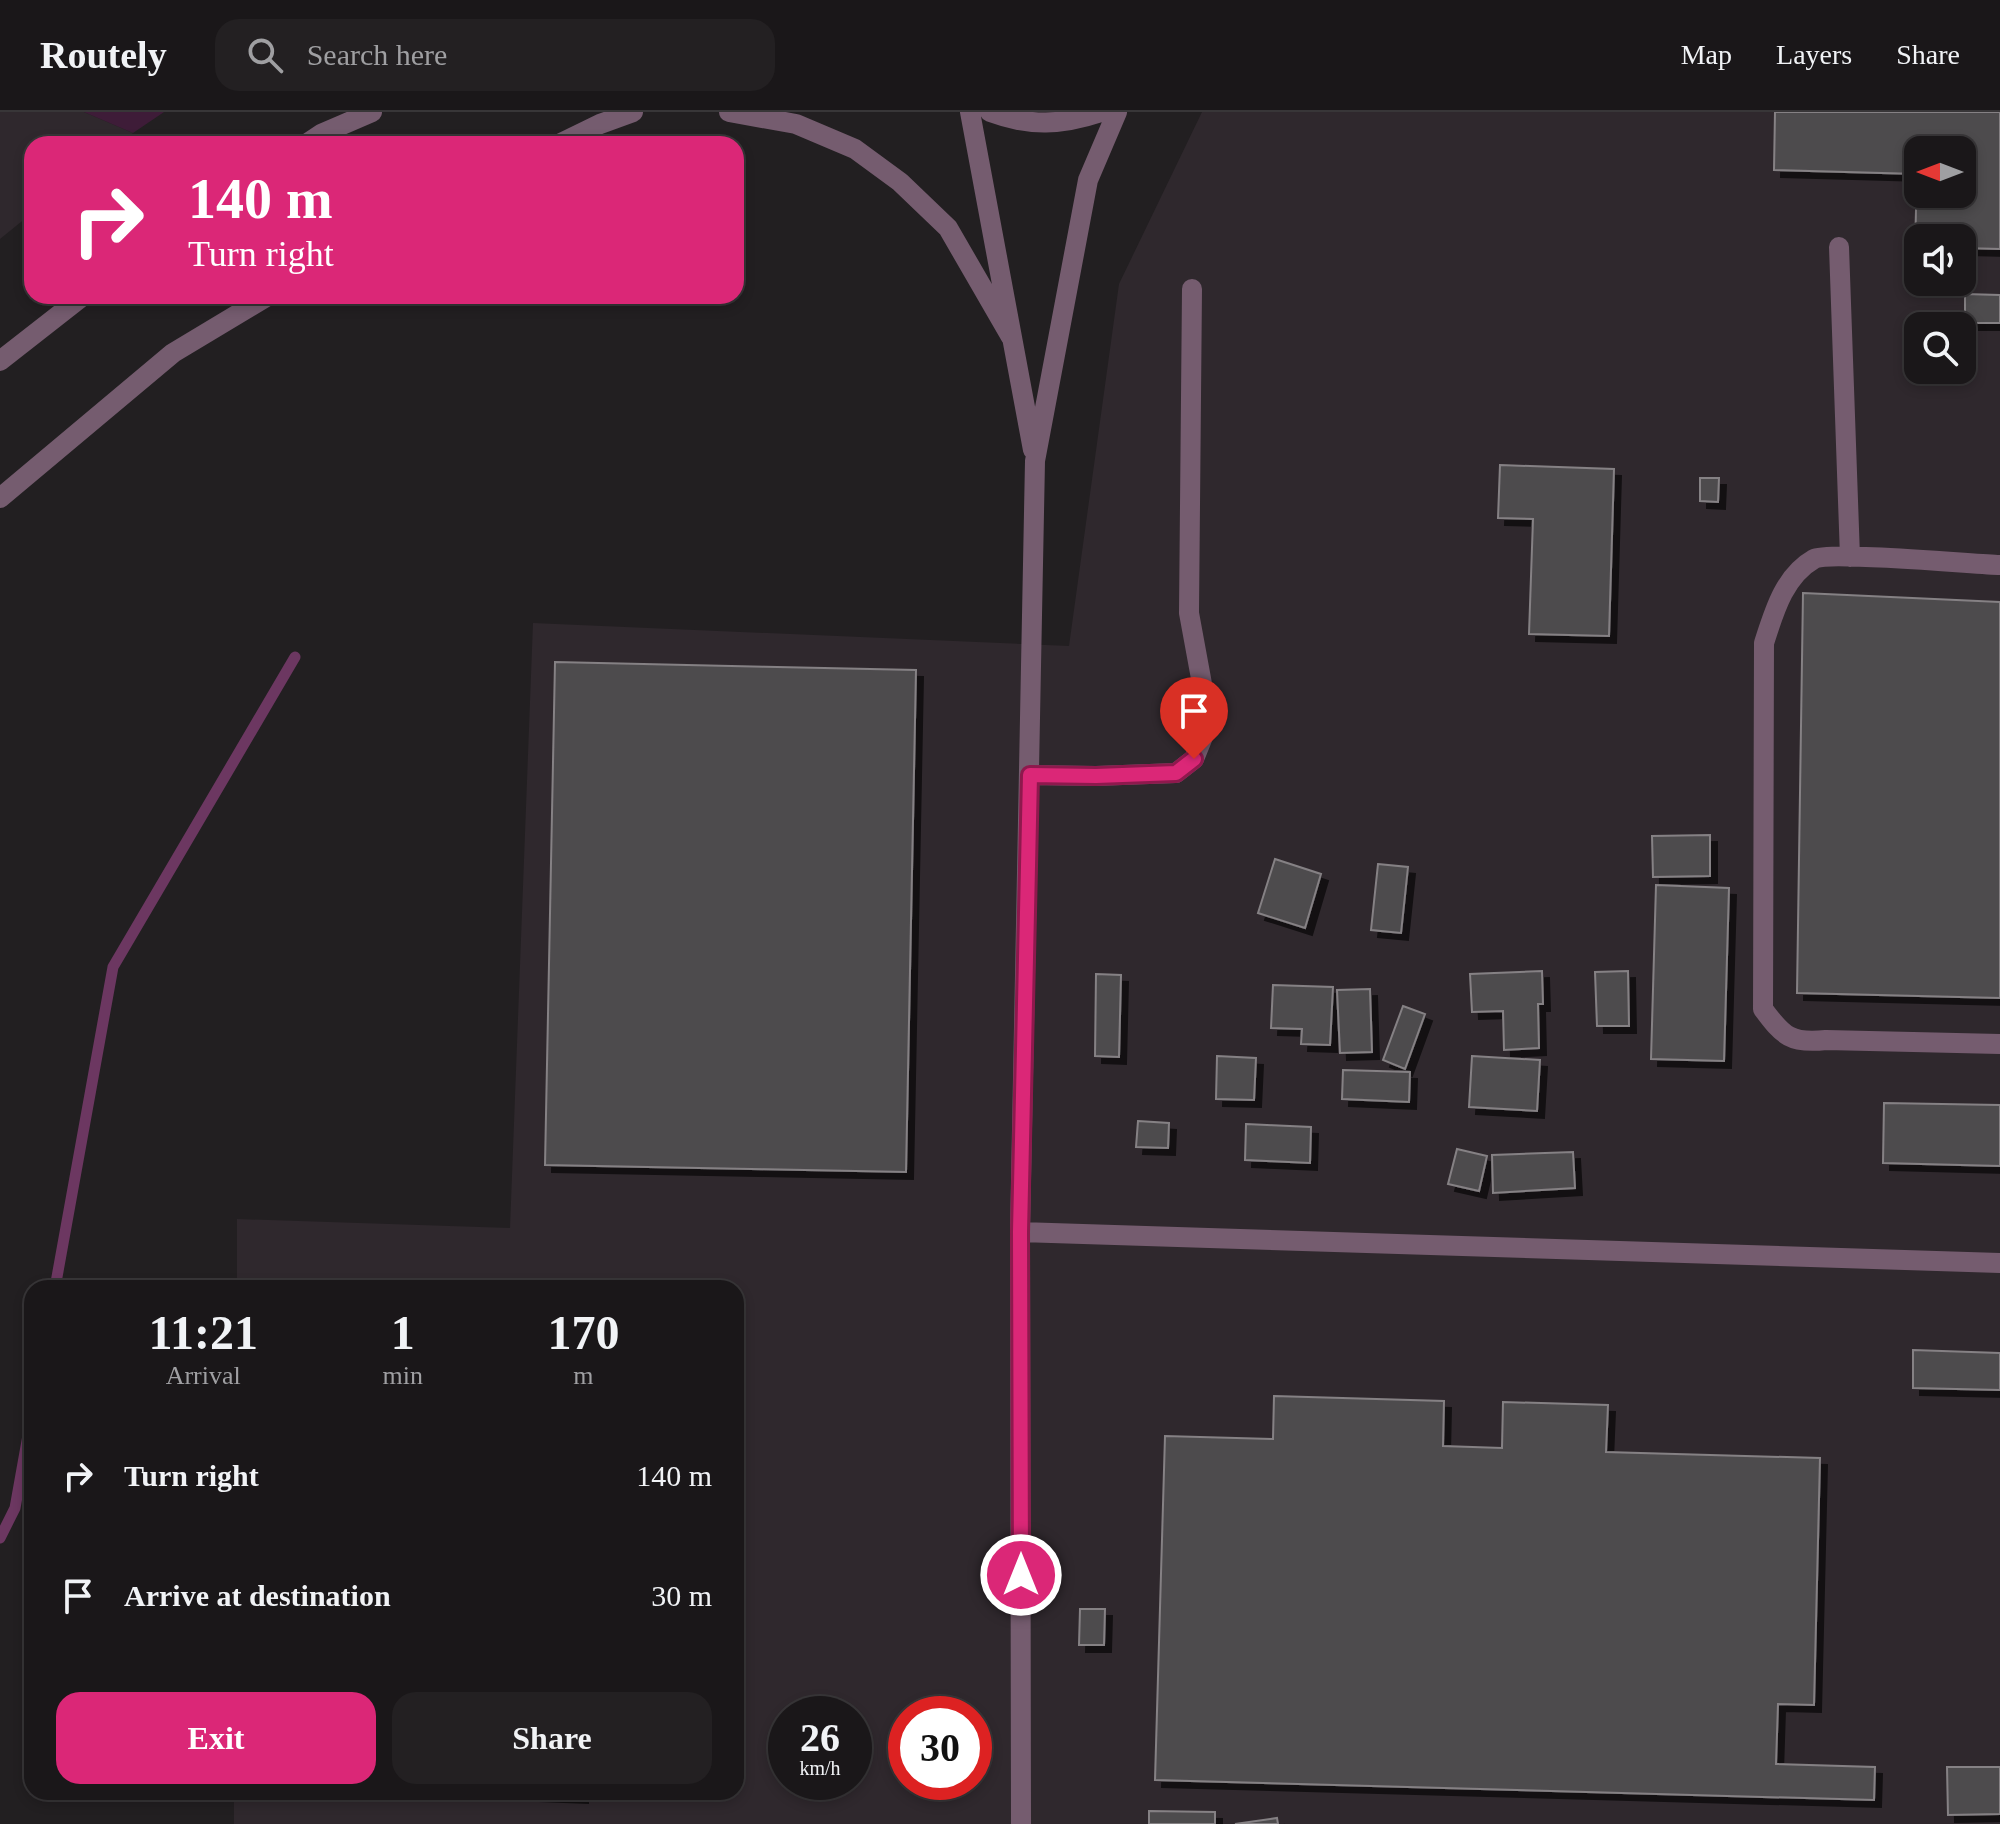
<!DOCTYPE html>
<style>
:root{--surface:#1a1719;--page:#232022;--text:#f1f3f6;--muted:#9f9fa2;--line:#383638;--accent:#db2777}
body{margin:0;font-family:"Times New Roman",serif;background:var(--page);color:var(--text);height:100vh;display:flex;flex-direction:column;font-size:30px;white-space:nowrap}
*{box-sizing:border-box;margin:0}
p{font-size:26px;color:var(--muted)}
.icon{flex:none;width:44px;height:44px;fill:none;stroke:currentColor;stroke-width:2;stroke-linecap:round;stroke-linejoin:round}
.map{position:relative;flex:1;overflow:hidden}
.drawer{position:absolute;left:24px;top:1168px;width:720px;height:520px;display:flex;flex-direction:column;background:var(--surface);border-radius:24px;box-shadow:0 4px 12px #0003,0 0 0 2px var(--line)}
.drawer>*{flex:none}
.banner{position:absolute;left:24px;top:24px;width:720px;height:168px;border-radius:24px;box-shadow:0 4px 12px #0003,0 0 0 2px var(--line);background:#db2777;color:#fff;overflow:hidden}
.needle{width:52px;rotate:270deg}
.fabs{position:absolute;left:1904px;top:24px;display:grid;gap:16px}
.fabs a{display:grid;place-items:center;width:72px;height:72px;border-radius:16px;background:var(--surface);box-shadow:0 4px 12px #0003,0 0 0 2px var(--line);font-size:40px}
.speed{position:absolute;left:768px;top:1584px;display:flex;gap:16px;font-size:40px;font-weight:700;text-align:center}
.speed>*{display:grid;place-content:center;width:104px;height:104px;border-radius:50%;background:var(--surface);box-shadow:0 4px 12px #0003,0 0 0 2px var(--line);line-height:1}
.speed small{font-size:20px;font-weight:400}
.speed .limit{border:12px solid #d22;background:#fff;color:#111}
.pin{position:absolute;display:grid;place-items:center;width:68px;height:68px;color:#fff;margin:-82px -34px;border-radius:50% 50% 50% 0;rotate:-45deg;box-shadow:0 0 8px #0007}
.pin .icon{rotate:45deg}
.me{position:absolute;width:88px;margin:-44px;rotate:0deg;stroke-linejoin:round;filter:drop-shadow(0 0 6px #0008)}
.turn{display:flex;align-items:center;gap:28px;height:168px;padding:0 32px;font-size:36px}
.turn .icon{width:104px;height:104px;stroke-width:2.5}
.turn b{display:block;font-size:56px;line-height:68px}
.eta{display:flex;justify-content:space-evenly;align-items:center;height:136px;text-align:center}
.eta b{font-size:48px;font-weight:800;line-height:56px}
.button{display:flex;gap:16px;margin-top:auto;padding:16px 32px}
.button a{flex:1;height:92px;border-radius:24px;background:var(--accent);color:#fff;font-size:32px;font-weight:800;line-height:92px;text-align:center}
.button a+a{background:var(--page);color:var(--text)}
ul{padding:0;list-style:none}
li{display:flex;align-items:center;gap:24px;height:120px;padding:0 32px}
li div{flex:1}
li b{display:block;font-size:30px}
li em{font-style:normal}
header{display:flex;align-items:center;gap:48px;box-sizing:border-box;height:112px;padding:0 40px;background:var(--surface);border-bottom:2px solid var(--line)}
header strong{font-size:38px}
nav{display:flex;gap:44px;margin-inline-start:auto;font-size:28px}
.search{width:560px;height:72px;background:var(--page);display:flex;align-items:center;gap:20px;box-sizing:border-box;padding:0 28px;border-radius:24px;color:var(--muted);font-size:30px}
.map>svg:first-child{display:block}
</style>
<header>
<strong>Routely</strong>
<div class="search"><svg class="icon" aria-label="search" viewBox="0 0 24 24"><circle cx="10" cy="10" r="6"/><path d="M15 15l6 6"/></svg>Search here</div>
<nav><a>Map</a><a>Layers</a><a>Share</a></nav>
</header>
<div class="map">
<svg width="2000" height="1712" viewBox="0 0 2000 1712">
<defs>
<filter id="shadow"><feDropShadow dx="7" dy="7" stdDeviation="0" flood-color="#0009"/></filter>
</defs>
<rect width="100%" height="100%" fill="#221f21"/>
<path fill="#2f282d" fill-rule="evenodd" d="M0,0H84L133,21L119,32H32V101L0,127Z
M1202,0H2000V1712H234V1680H736V1176H237V1107L510,1116L533,511L1069,534L1119,172ZM1918,38H1962V82H1918ZM1918,126H1962V170H1918ZM1918,214H1962V258H1918ZM786,1602H854V1670H786ZM906,1602H974V1670H906Z"/>
<path fill="#3e1c38" d="M84,0H164L133,21Z"/>
<g fill="none" stroke-linecap="round" stroke-linejoin="round">
<path stroke="#6c3761" stroke-width="11" d="M55,1176L113,855L295,545
M0,1426L15,1396L32,1301"/>
</g>
<path fill="#4e4b4e" stroke="#858184" stroke-width="2" fill-rule="evenodd" filter="url(#shadow)" d="M1775,0H2000V137L1962,136V126H1918V135H1915L1917,62L1774,58ZM1918,38H1962V82H1918Z
M1965,182L2000,183V211H1965Z
M1500,353L1614,357L1609,524L1529,522L1533,407L1498,406Z
M1700,366H1719L1718,390L1700,389Z
M1803,481L2000,490V886L1797,881Z
M555,550L916,558L906,1060L545,1053Z
M1710,723V764L1653,765L1652,724Z
M1275,747L1321,762L1305,816L1258,801Z
M1378,752L1408,755L1401,821L1371,818Z
M1656,773L1729,776L1724,949L1651,947Z
M1542,859L1543,892H1538L1539,936L1504,938L1503,899L1472,900L1470,862Z
M1628,859L1629,914H1597L1595,860Z
M1096,862L1121,863L1119,945L1095,944Z
M1273,873L1333,875L1330,933L1301,932L1302,917L1271,916Z
M1370,877L1372,940L1340,941L1337,878Z
M1403,894L1425,902L1405,957L1383,948Z
M1217,944L1256,946L1254,988L1216,987Z
M1472,944L1540,948L1537,999L1469,995Z
M1343,958L1410,960L1409,990L1342,987Z
M1884,991L2000,993V1054L1883,1051Z
M1138,1009L1169,1011L1168,1036L1136,1035Z
M1246,1012L1311,1015L1310,1051L1245,1048Z
M1457,1037L1487,1044L1479,1079L1448,1072Z
M1573,1040L1575,1076L1493,1081L1492,1043Z
M1913,1238L2000,1241V1278L1913,1276Z
M1274,1284L1444,1289L1443,1334L1502,1336L1503,1290L1608,1293L1606,1340L1820,1346L1814,1593L1778,1592L1776,1652L1875,1655L1874,1688L1155,1668L1165,1324L1273,1327Z
M1080,1497H1105L1104,1533H1079Z
M1947,1655H2000V1702L1948,1703Z
M478,1680H581V1684Z
M1149,1699L1215,1700V1712H1149Z
M1277,1706L1278,1712H1235Z"/>
<g fill="none" stroke-linecap="round" stroke-linejoin="round">
<path stroke="#755c6f" stroke-width="20" d="M729,0L796,12L855,37L900,70L948,116L1011,225
M970,0L1033,338
M990,0C1030,15 1062,13 1101,0
M306,32L321,22L372,0
M559,32L600,12L633,0
M1839,135L1850,445
M0,249L83,184
M0,386L173,241L268,184
M2000,453C1973,452 1829,439 1814,447C1784,464 1774,500 1764,531L1763,897C1783,924 1791,932 1826,928L2000,932
M1030,663L1096,664L1176,661L1194,647L1209,610L1189,501L1192,177
M1020,1120L2000,1151
M1021,1712L1020,1120L1035,349L1088,68L1117,0"/>
</g>
<g fill="none" stroke-linecap="round" stroke-linejoin="round">
<g stroke="#8e194d" stroke-width="20">
<path id="route" d="M1021,1463L1020,1120L1030,663L1096,664L1176,661L1194,647"/>
</g>
<use href="#route" stroke="#db2777" stroke-width="14"/>
</g>
</svg>
<div class="fabs">
<a><svg class="needle" viewBox="-14 -14 28 28"><path d="M0-13l5 13h-10z" fill="#e53935"/><path d="M0 13l5-13h-10z" fill="#9f9fa2"/></svg></a>
<a><svg class="icon" aria-label="sound" viewBox="0 0 24 24"><path d="M4 9h4l5-4v14l-5-4H4zM17 9q2 3 0 6"/></svg></a>
<a><svg class="icon" aria-label="search" viewBox="0 0 24 24"><circle cx="10" cy="10" r="6"/><path d="M15 15l6 6"/></svg></a>
</div>
<div class="speed"><div>26<small>km/h</small></div><div class="limit">30</div></div>
<div class="pin" style="left:1194px;top:647px;background:#d93025"><svg class="icon" aria-label="arrive" viewBox="0 0 24 24"><path d="M6 21V4h12l-3 4 3 4H6"/></svg></div>
<svg class="me" style="left:1021px;top:1463px" viewBox="-20 -20 40 40"><circle r="17" fill="#db2777" stroke="#fff" stroke-width="3"/><path d="M0-11L8 9 0 5-8 9z" fill="#fff"/></svg>
<div class="banner">
<div class="turn"><svg class="icon" aria-label="right" viewBox="0 0 24 24"><path d="M7 20v-9h11M14 6l5 5-5 5"/></svg><div><b>140 m</b>Turn right</div></div>
</div>
<section class="drawer">
<div class="eta">
<div><b>11:21</b><p>Arrival</p></div>
<div><b>1</b><p>min</p></div>
<div><b>170</b><p>m</p></div>
</div>
<ul>
<li><svg class="icon" aria-label="right" viewBox="0 0 24 24"><path d="M7 20v-9h11M14 6l5 5-5 5"/></svg><div><b>Turn right</b></div><em>140 m</em></li>
<li><svg class="icon" aria-label="arrive" viewBox="0 0 24 24"><path d="M6 21V4h12l-3 4 3 4H6"/></svg><div><b>Arrive at destination</b></div><em>30 m</em></li>
</ul>
<div class="button"><a>Exit</a><a>Share</a></div>
</section>
</div>
